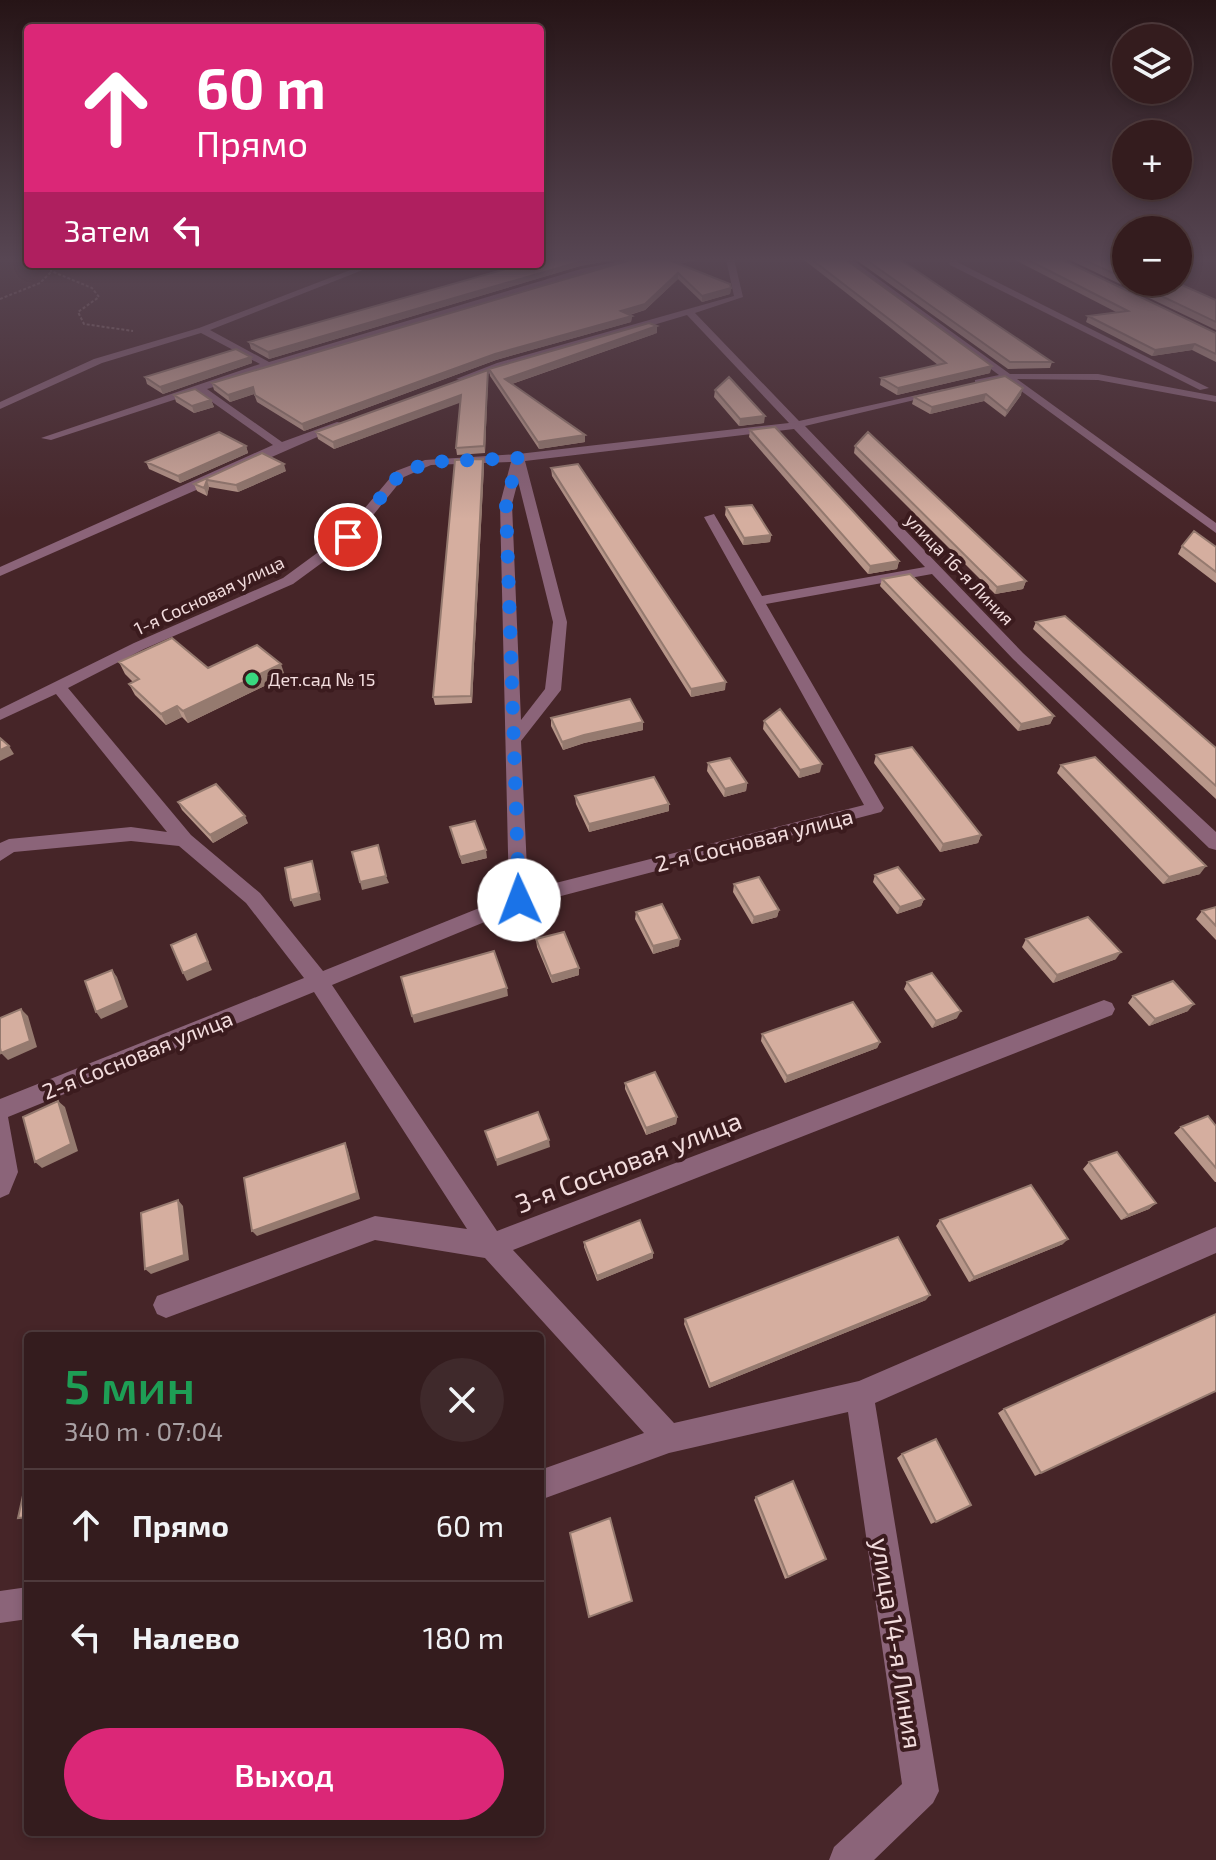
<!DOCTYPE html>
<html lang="ru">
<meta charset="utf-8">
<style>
:root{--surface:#341c1e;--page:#3f292b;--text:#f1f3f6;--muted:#a9a1a4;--line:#4e3a3c;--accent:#db2777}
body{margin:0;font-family:"Exo 2",sans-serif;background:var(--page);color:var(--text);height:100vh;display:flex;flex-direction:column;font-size:30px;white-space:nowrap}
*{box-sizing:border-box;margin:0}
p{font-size:26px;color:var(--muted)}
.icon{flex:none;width:44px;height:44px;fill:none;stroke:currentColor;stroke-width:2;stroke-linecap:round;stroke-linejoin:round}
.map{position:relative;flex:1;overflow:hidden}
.sheet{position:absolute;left:24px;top:1332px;width:520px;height:504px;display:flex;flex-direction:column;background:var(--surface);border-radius:8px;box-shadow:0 4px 12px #0003,0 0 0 2px var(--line)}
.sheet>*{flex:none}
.top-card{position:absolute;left:24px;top:24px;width:520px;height:244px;border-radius:8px;box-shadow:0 4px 12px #0003,0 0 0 2px var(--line);background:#db2777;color:#fff;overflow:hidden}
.tools{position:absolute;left:1112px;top:24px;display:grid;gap:16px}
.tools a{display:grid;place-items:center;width:80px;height:80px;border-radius:50%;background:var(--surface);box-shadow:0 4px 12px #0003,0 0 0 2px var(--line);font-size:40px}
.pin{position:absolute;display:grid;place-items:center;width:68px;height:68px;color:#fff;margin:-34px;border:4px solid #fff;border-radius:50%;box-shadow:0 2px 8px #0007}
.me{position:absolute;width:88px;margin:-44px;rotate:358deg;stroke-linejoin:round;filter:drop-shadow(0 0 6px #0008)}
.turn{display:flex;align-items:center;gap:28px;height:168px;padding:0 40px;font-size:36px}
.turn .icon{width:104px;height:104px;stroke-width:2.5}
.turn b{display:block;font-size:56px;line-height:68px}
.then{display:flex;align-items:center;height:76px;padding:0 40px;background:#0003;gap:16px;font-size:30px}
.round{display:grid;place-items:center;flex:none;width:84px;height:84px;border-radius:42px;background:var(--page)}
.summary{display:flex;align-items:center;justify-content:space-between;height:136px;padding:0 40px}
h1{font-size:48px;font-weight:600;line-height:60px;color:#1e9e55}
.button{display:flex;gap:16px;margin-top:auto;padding:16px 40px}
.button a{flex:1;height:92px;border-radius:48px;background:var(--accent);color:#fff;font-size:32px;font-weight:600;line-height:92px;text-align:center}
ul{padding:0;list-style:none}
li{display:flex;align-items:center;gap:24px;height:112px;padding:0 40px;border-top:2px solid var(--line)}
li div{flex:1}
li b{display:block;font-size:30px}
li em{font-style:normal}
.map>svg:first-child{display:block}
</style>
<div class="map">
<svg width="1216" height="1860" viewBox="0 0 1216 1860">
<rect width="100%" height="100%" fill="#462528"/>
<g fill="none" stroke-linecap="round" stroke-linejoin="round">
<path stroke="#8b6e70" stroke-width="2" stroke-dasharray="3 2" stroke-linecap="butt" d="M53,264L51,271L92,288L99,297L78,312L84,324L133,331
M0,299L40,283L51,272"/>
<path fill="#8b6479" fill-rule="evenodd" d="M631,259H644L586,273L207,389L282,442L337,422L347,424L0,576V567L273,445L198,392L51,440L41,438L260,364L201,333L102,363L0,409V402L94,359L199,328L366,264H378L210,330L269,362L581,269Z
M726,259H734L743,297L695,313L799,421L944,389V393L805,426L1023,653L1216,832V850L1209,848L1013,659L932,574L766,604L884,808L881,812L523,906L332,985L497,1231L1096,1003L1104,1000L1112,1003L1115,1009L1112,1015L513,1250L674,1423L859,1381L1216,1227V1253L875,1403L939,1791L933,1803L874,1860H829L834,1847L902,1784L848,1412L669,1453L540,1500V1470L644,1433L485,1258L375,1240L166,1318L157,1314L153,1305L157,1296L375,1216L467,1229L314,992L8,1117L18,1172L9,1194L0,1198V1099L304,978L246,903L179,846L131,841L14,852L0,861V843L9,839L131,827L167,832L56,694L0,720V709L134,643L283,578L343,534L396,471L425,460L518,454L789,423L687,315L465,381L456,379L497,363L734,296ZM794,429L925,567L762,596L714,514L704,517L864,805L528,890L521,741L561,690L567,622L525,461ZM511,462L500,504L509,896L323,971L260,893L191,835L68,688L144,649L293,584L353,540L404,477L431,465ZM518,481L553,622L545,689L521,720L512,504Z
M842,259H851L1010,374H1098L1216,396V402L1098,380L1017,379L1216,523V533L1006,380L975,384V380L999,375Z
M949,259H957V262L1209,388L1200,390L950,265Z
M28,1587V1619L0,1623V1591Z"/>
</g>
<path fill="#b79689" d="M542,259H618L580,266L269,359L251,349L249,342Z
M634,259H700L679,264L731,288L730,294L702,302L678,279L645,310L630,315L632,316L631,322L496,360L304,431L257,402L254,394L230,402L214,390L212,383Z
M803,259H845L990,373L897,395L880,385L881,378L938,365Z
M855,259H899L1052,362L1050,368L1008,369Z
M1013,259H1061L1216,333V362L1192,350L1152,356L1086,322L1088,316L1116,312Z
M1068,259H1121L1126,261V282H1175L1216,300V330Z
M657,333L512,384L585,435V442L539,449L490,376L489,369Z
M251,357L252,363L163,394L147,384L145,377Z
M488,376L485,453L457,455L456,448L460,402L334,449L318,439L316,432Z
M1005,376L1021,395L1005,417L984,401L930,414L912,404L914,397Z
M715,390L764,423L739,426L714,397Z
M174,395L211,400L214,407L194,413L176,402Z
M750,430L899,561L897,569L868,574L749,437Z
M246,446L248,453L180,483L149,469L146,462Z
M855,446L1026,581L1023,589L995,594L854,453Z
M262,453L286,471L238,492L209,487L207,496L197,491L194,484Z
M483,459L484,466L472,703L435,705L433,697Z
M551,468L725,690L691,697L552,476Z
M726,507L771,535L770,542L743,545L725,515Z
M1182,546L1216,547V583L1178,554Z
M882,579L1054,716L1050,724L1018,731L880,586Z
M1036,622L1216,748V799L1033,629Z
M119,662L208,668L285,676L188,723L182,717L166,725L135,695L129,684L133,682L125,674Z
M551,718L643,722V730L584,743L563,750L551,726Z
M764,721L820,772L799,778L763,729Z
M876,755L981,835L978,843L940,852L874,763Z
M708,763L747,783L746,791L724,797L707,771Z
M1061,765L1200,874L1163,884L1057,773Z
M575,796L669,804V811L589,832L576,804Z
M178,802L248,823L213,843L182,810Z
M450,827L487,858L462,864Z
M875,875L924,899L921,906L897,914L873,882Z
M734,884L779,910L777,917L752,924L733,892Z
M1216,907V940L1196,919L1202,911Z
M636,912L679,946L653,954L635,919Z
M536,939L579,975L552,983L537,947Z
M1026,939L1116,959L1053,983L1022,947Z
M907,982L957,1018L932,1028L904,989Z
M1133,996L1188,1011L1149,1026L1128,1003Z
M762,1034L880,1042L877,1048L785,1083L761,1041Z
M625,1083L677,1117L676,1124L646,1135L625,1089Z
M1216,1126V1182H1215L1174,1133L1181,1127Z
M1089,1162L1156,1203L1149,1209L1121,1220L1083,1169Z
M940,1220L1063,1244L969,1282L936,1226Z
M584,1242L653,1253V1258L597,1281L584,1247Z
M926,1300L709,1388L684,1324L685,1319Z
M1216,1391L1035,1476L998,1413L1004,1409Z
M902,1454L971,1505L931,1524L897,1458Z
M756,1497L826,1559L785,1579L754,1500Z"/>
<path fill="#957a6f" d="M589,259H618L580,266L269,359L268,352Z
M677,259H700L669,266V260Z
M678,273V279L645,310L621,317V311Z
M731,288L730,294L702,302V296Z
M632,316L631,322L496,360L304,431L302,424L495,354Z
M657,326V333L506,386L505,379Z
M1195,344L1192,350L1152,356L1155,350Z
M251,357L252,363L163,394L160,387Z
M992,366L990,373L897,395L898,388Z
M488,370V376L485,453L484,446Z
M253,387L254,394L230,402L228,395Z
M1023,388L1021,395L1005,417L1007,411Z
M986,394L984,401L930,414L932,407Z
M461,395L462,402L334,449L333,442Z
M211,400L214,407L194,413L192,406Z
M765,416L764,423L739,426L740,419Z
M585,435V442L539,449L538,442Z
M246,446L248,453L180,483L178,476Z
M483,459L484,466L472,703L471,696Z
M284,464L286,471L238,492L236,485Z
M207,480L209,487L207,496L204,488Z
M771,535L770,542L743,545L744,538Z
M899,561L897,569L868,574L870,566Z
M1026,581L1023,589L995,594L997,587Z
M281,664L285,676L188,723L183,711Z
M726,682L725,690L691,697V689Z
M177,706L182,717L166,725L161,714Z
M1054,716L1050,724L1018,731L1021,724Z
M643,722V730L584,743L563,750L562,742L584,735Z
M9,746L14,754L0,761V750Z
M822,764L820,772L799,778L800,770Z
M747,783L746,791L724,797L725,789Z
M669,804V811L589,832V824Z
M245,816L248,823L213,843L210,835Z
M981,835L978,843L940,852L943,844Z
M486,850L487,858L462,864L460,857Z
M312,861L321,900L294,907L291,900Z
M1206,866L1200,874L1163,884L1169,877Z
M386,876L389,883L362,890L360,882Z
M924,899L921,906L897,914L900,907Z
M779,910L777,917L752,924L754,917Z
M196,934L212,970L187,981L183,973Z
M680,939L679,946L653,954V946Z
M1121,952L1116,959L1053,983L1057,975Z
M579,968V975L552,983L551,976Z
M112,970L117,977L128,1007L101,1019L96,1012Z
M507,988L508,996L414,1023L412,1016Z
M1194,1004L1188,1011L1149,1026L1155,1019Z
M21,1009L28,1016L37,1047L8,1060L1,1053Z
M961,1011L957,1018L932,1028L936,1021Z
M880,1042L877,1048L785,1083L787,1076Z
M58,1101L65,1107L78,1151L42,1168L35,1162Z
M677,1117L676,1124L646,1135V1128Z
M549,1140L550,1147L497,1166L496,1160Z
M345,1143L348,1150L360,1199L257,1236L252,1231Z
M178,1200L183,1206L189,1260L151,1274L145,1269Z
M1156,1203L1149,1209L1121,1220L1128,1215Z
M1068,1239L1063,1244L969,1282L974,1277Z
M653,1253V1258L597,1281V1276Z
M930,1295L926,1300L709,1388L710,1384Z"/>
<path fill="#d5ae9f" stroke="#957a6f" stroke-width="2" d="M540,259H589L268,352L249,342L523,264H540Z
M634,259H677L669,260L730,284L731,288L702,296L678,273L645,304L621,311L632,316L495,354L302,424L255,395L253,387L228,395L212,383Z
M811,259H845L992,366L898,388L881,378L946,363Z
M865,259H899L1052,362H1010Z
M1026,259H1061L1216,333V354L1195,344L1155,350L1088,316L1128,311Z
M1082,259H1121L1126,261V279Z
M1132,282H1175L1216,300V322Z
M649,323L657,326L505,379L585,435L538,442L489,369Z
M236,349L251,357L160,387L145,377Z
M488,370L484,446L456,448L461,395L333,442L316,432Z
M1005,376L1023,388L1007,411L986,394L932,407L914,397Z
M729,377L765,416L740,419L715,390Z
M195,389L211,400L192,406L174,395Z
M775,427L899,561L870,566L750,430Z
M219,432L246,446L178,476L146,462Z
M868,432L1026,581L997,587L855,446Z
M262,453L284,464L236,485L207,480L204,488L194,484Z
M483,459L471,696L433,697L455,460Z
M578,464L726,682L691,689L551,468Z
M752,505L771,535L744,538L726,507Z
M1194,531L1216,547V572L1182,546Z
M910,574L1054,716L1021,724L882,579Z
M1065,616L1216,748V786L1036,622Z
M172,638L208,668L257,645L281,664L183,711L177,706L161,714L129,684L139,679L119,662Z
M630,699L643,722L584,735L562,742L551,718Z
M780,709L822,764L800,770L764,721Z
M0,738L9,746L0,750Z
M912,747L981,835L943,844L876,755Z
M1095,757L1206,866L1169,877L1061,765Z
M730,758L747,783L725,789L708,763Z
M654,777L669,804L589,824L575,796Z
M216,784L245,816L210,835L178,802Z
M475,821L486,850L460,857L450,827Z
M378,845L386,876L360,882L352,852Z
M312,861L319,893L291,900L285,868Z
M898,867L924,899L900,907L875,875Z
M759,877L779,910L754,917L734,884Z
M662,904L680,939L653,946L636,912Z
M1216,907V926L1202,911Z
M1088,917L1121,952L1057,975L1026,939Z
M564,932L579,968L551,976L536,939Z
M196,934L208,962L183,973L171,945Z
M494,951L507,988L412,1016L401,977Z
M112,970L123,1000L96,1012L85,981Z
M932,973L961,1011L936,1021L907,982Z
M1173,981L1194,1004L1155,1019L1133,996Z
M853,1002L880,1042L787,1076L762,1034Z
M21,1009L30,1041L1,1053L0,1048V1018Z
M655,1072L677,1117L646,1128L625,1083Z
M58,1101L71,1144L35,1162L23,1117Z
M538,1112L549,1140L496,1160L485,1131Z
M1208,1116L1216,1126V1168L1181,1127Z
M345,1143L357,1193L252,1231L244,1178Z
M1117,1152L1156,1203L1128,1215L1089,1162Z
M1031,1185L1068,1239L974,1277L940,1220Z
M178,1200L184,1255L145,1269L141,1213Z
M640,1220L653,1253L597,1276L584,1242Z
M898,1237L930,1295L710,1384L685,1319Z
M1216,1314V1391L1041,1473L1004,1409Z
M936,1439L971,1505L936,1522L902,1454Z
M28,1473V1517L18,1518Z
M793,1481L826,1559L788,1577L756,1497Z
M610,1518L632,1601L589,1617L570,1533Z"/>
<linearGradient id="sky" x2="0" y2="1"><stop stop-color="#261416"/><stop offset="0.5" stop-color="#574653"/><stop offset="1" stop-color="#574653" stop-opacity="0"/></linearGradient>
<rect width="1216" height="519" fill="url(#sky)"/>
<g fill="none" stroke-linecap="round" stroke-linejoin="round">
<path stroke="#1a73e8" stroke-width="14" stroke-dasharray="0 25.2" d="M348,537L400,474L429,462L518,458L506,504L519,900"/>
</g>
<circle fill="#39d87f" stroke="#3b1b1e" stroke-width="3" cx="252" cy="679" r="8"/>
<g text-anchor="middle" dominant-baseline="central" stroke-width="8" stroke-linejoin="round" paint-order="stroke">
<g font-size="18" fill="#f2dcdd" stroke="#3b1b1e">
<text transform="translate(960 569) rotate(46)">улица 16-я Линия</text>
<text transform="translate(209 595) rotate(-25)">1-я Сосновая улица</text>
</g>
<g font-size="18" fill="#f2dcdd" stroke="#3b1b1e" text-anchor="start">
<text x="268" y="679">Дет.сад № 15</text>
</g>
<g font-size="22" fill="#f2dcdd" stroke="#3b1b1e">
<text transform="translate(754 839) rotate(-14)">2-я Сосновая улица</text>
<text transform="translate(137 1054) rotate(-22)">2-я Сосновая улица</text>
</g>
<g font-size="26" fill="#f2dcdd" stroke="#3b1b1e">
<text transform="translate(628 1161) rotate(-21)">3-я Сосновая улица</text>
<text transform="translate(898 1643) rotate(81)">улица 14-я Линия</text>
</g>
</g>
</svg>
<div class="tools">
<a><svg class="icon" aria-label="layers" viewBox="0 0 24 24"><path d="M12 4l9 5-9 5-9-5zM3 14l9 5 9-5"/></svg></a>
<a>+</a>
<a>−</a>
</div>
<div class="pin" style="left:348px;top:537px;background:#d93025"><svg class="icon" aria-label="arrive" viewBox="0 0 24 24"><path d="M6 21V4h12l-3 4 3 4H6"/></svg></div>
<svg class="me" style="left:519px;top:900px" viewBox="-20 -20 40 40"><circle r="19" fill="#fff"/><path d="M0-13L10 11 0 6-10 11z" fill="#1a73e8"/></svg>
<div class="top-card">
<div class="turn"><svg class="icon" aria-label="ahead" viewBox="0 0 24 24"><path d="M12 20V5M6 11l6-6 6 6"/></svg><div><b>60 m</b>Прямо</div></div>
<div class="then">Затем<svg class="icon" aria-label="left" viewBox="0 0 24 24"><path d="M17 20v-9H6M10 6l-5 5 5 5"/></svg></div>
</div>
<section class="sheet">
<div class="summary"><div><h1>5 мин</h1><p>340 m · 07:04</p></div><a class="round"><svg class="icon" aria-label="close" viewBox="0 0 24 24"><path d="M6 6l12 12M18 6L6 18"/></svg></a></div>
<ul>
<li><svg class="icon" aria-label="ahead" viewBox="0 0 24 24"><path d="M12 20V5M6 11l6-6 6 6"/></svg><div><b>Прямо</b></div><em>60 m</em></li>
<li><svg class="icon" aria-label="left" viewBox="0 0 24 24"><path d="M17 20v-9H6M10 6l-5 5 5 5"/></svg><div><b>Налево</b></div><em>180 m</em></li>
</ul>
<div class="button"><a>Выход</a></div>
</section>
</div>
